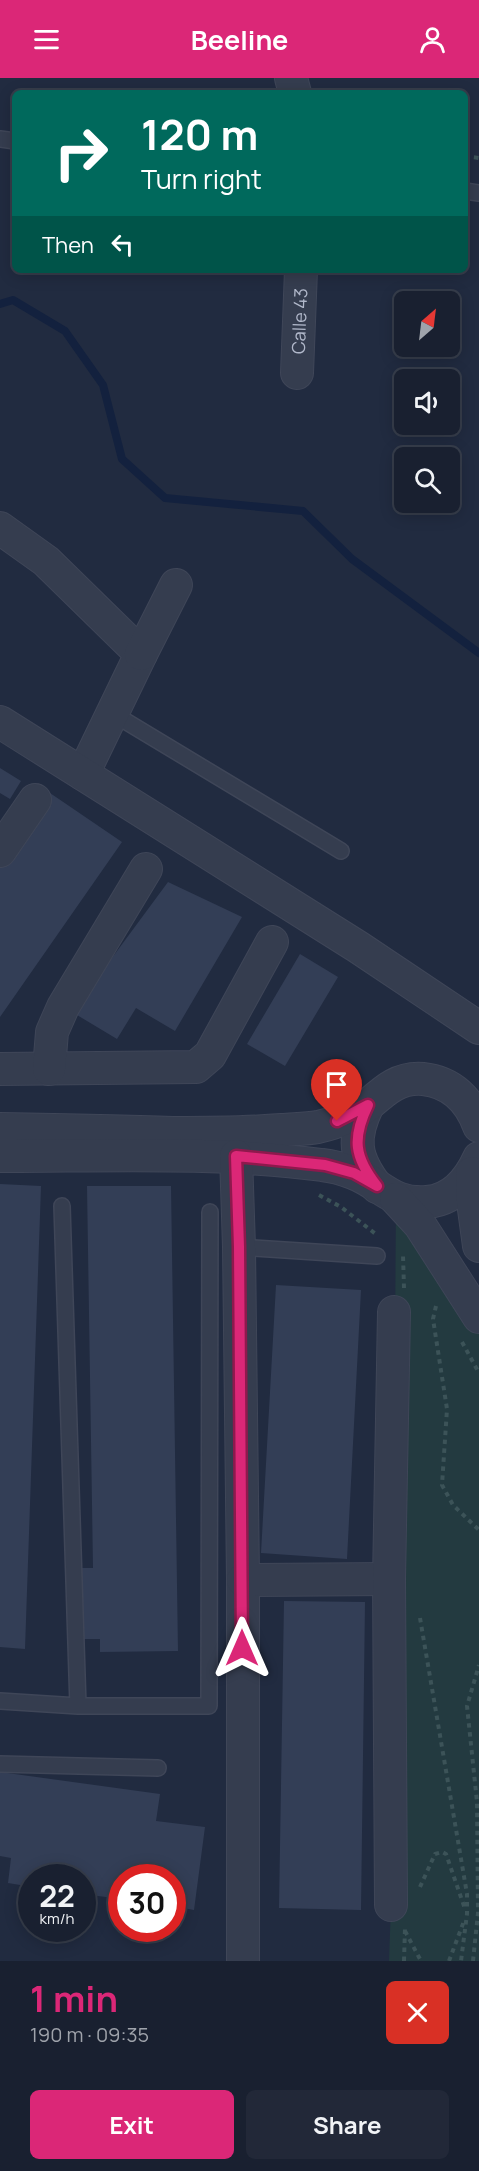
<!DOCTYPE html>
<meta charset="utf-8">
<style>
:root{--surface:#192030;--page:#222838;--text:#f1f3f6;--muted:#9fa3ab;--line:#373e4c;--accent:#db2777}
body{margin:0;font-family:Manrope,sans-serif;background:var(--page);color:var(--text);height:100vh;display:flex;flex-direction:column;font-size:22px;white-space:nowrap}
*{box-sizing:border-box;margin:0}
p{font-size:20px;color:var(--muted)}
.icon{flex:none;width:33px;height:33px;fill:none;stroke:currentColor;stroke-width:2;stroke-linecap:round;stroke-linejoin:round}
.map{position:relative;height:1883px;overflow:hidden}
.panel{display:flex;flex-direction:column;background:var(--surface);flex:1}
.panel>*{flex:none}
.guide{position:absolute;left:12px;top:12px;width:456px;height:183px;border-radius:9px;box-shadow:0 3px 15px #0003,0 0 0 2px var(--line);background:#00695c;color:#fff;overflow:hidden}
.needle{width:39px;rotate:28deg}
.tools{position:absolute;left:394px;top:213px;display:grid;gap:12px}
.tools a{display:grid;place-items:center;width:66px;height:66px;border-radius:9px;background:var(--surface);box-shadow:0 3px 15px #0003,0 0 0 2px var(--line);font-size:30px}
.speed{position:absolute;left:18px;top:1786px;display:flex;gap:12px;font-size:30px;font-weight:700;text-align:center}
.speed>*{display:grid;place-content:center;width:78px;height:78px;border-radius:50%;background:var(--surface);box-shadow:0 3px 15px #0003,0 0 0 2px var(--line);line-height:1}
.speed small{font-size:15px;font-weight:400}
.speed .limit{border:9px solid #d22;background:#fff;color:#111}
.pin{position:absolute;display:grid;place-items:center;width:51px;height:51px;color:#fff;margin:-62px -26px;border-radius:50% 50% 50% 0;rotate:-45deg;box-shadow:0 0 6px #0007}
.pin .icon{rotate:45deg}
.me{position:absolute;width:66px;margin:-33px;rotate:0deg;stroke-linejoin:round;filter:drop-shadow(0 0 4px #0008)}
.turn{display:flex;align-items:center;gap:21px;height:126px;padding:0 30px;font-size:27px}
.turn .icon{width:78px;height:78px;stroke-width:2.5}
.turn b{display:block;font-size:42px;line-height:51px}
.then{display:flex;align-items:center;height:57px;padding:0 30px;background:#0003;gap:12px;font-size:22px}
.round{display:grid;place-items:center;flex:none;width:63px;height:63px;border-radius:9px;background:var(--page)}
.headline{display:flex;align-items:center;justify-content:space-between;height:102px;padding:0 30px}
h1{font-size:36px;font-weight:700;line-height:45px;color:var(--accent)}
.primary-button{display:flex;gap:12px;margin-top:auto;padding:12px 30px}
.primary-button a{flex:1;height:69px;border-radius:9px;background:var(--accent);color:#fff;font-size:24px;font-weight:700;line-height:69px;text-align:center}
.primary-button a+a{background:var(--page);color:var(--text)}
header{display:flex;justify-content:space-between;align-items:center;height:78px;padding:0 30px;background:var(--accent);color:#fff;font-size:27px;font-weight:700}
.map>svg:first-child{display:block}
</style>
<header><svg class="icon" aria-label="menu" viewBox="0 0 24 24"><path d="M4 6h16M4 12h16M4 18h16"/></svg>Beeline<svg class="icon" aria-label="person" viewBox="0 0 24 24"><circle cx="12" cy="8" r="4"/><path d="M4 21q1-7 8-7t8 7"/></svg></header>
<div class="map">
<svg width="479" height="1883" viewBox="0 0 479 1883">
<rect width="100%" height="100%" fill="#212b40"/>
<path fill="#233a40" d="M396,1121L479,1239V1883H389L391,1827Z"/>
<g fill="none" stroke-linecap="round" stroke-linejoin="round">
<path stroke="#13213e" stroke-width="8" d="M0,226L13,222L65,253L103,307L122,381L165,420L303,433L352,481L479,575"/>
</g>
<path fill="#333e56" d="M0,690L21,703L10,721L0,715Z
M50,715L122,764L0,939V787Z
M168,804L242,839L175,953L136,930L117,961L72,934Z
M300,876L338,899L285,988L247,966Z
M0,1106L41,1108L25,1571L0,1569Z
M87,1108H171L178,1573L100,1574V1561H77L76,1490H93Z
M276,1207L361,1212L347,1481L261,1475Z
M284,1523L365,1524L361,1832L279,1830Z
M0,1694L160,1716L156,1743L205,1749L194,1832L172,1828V1800H122V1821L82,1816V1800H32V1809L8,1805L11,1780L0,1778Z"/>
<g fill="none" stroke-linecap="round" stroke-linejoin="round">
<g stroke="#3f4658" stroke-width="18">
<path id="service" d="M0,61L15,63
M465,113L479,115
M112,635L341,773
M62,1128L78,1628
M239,1169L377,1178
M0,1623L78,1628H209L210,1134
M0,1686L158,1690"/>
</g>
<g stroke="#3f4658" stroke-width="34">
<g id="minor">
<path d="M291,0L295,15"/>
<path id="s1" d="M297,295L301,192"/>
<path d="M0,450L46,483L141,576L83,696"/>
<path d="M141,576L176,507"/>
<path d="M0,644L358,869L479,950"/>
<path d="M0,773L35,722"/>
<path d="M0,991L196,989L210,977L272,864"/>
<path d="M49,991L52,954L63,929L146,791"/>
<path d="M368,1027C352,1060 354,1079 377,1109"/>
<path d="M0,1051C58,1052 115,1053 173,1055C210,1055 245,1055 282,1052C294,1051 307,1051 318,1049C336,1045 354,1038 368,1027C385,1012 399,999 423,1001C452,1004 470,1023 479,1048"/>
<path d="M0,1078C107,1078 215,1073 322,1087C332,1088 343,1091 353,1095C382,1106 391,1127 427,1124C453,1122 469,1102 479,1080"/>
<path d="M236,1078L239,1169L243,1502V1883"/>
<path d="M472,1095L473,1124L479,1168"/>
<path d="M396,1121L420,1147L479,1239"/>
<path d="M243,1502L389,1501"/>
<path d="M391,1827L389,1501L394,1234"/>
</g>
</g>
<path stroke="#3c5358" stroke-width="4" stroke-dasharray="4.5 4.5" stroke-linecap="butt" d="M465,78L479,80
M319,1117L341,1129L377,1157
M404,1210L403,1177L404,1178
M436,1228L433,1241L447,1331L442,1407L453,1427L479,1452
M462,1264L479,1295
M420,1540L467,1816V1836L461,1883
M420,1809L435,1776L442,1774L446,1776L465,1831
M405,1853L421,1883
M404,1883L405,1850
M449,1883L464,1843
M473,1883L478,1835L477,1724L467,1628L479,1587"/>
<use href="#service" stroke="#353d4f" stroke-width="15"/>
<use href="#minor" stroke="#353d4f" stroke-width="32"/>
</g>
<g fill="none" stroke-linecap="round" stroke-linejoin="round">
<g stroke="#8e194d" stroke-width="15">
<path id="route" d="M242,1570L239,1169L236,1078L325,1087L354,1095L377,1108C354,1079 352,1060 368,1027L337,1043"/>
</g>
<use href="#route" stroke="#db2777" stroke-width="10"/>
</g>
<g text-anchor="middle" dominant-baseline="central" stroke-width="6" stroke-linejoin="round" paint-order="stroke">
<g font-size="18" fill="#b1b8ca" stroke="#1b2234">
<text stroke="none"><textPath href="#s1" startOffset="52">Calle 43</textPath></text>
</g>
</g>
</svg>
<div class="tools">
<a><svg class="needle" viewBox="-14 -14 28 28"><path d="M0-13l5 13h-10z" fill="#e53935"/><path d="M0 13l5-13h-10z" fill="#9fa3ab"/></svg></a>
<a><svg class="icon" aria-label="sound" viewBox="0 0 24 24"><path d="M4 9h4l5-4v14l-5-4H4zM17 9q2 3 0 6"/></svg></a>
<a><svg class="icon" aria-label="search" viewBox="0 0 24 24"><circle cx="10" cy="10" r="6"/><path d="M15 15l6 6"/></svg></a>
</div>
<div class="speed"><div>22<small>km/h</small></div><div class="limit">30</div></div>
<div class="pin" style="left:337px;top:1043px;background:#d93025"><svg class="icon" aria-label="arrive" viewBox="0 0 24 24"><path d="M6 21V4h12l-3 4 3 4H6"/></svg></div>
<svg class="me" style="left:242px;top:1570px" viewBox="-20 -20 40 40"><path d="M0-17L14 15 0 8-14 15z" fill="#db2777" stroke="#fff" stroke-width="4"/></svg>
<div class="guide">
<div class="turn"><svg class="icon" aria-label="right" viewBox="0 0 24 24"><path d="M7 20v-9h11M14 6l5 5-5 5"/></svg><div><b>120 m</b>Turn right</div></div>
<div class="then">Then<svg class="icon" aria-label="left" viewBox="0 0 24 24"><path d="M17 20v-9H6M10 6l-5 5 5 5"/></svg></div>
</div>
</div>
<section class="panel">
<div class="headline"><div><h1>1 min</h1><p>190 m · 09:35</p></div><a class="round" style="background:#d93025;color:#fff"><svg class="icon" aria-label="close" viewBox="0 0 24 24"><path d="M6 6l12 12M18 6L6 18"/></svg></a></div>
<div class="primary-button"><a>Exit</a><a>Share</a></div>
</section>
